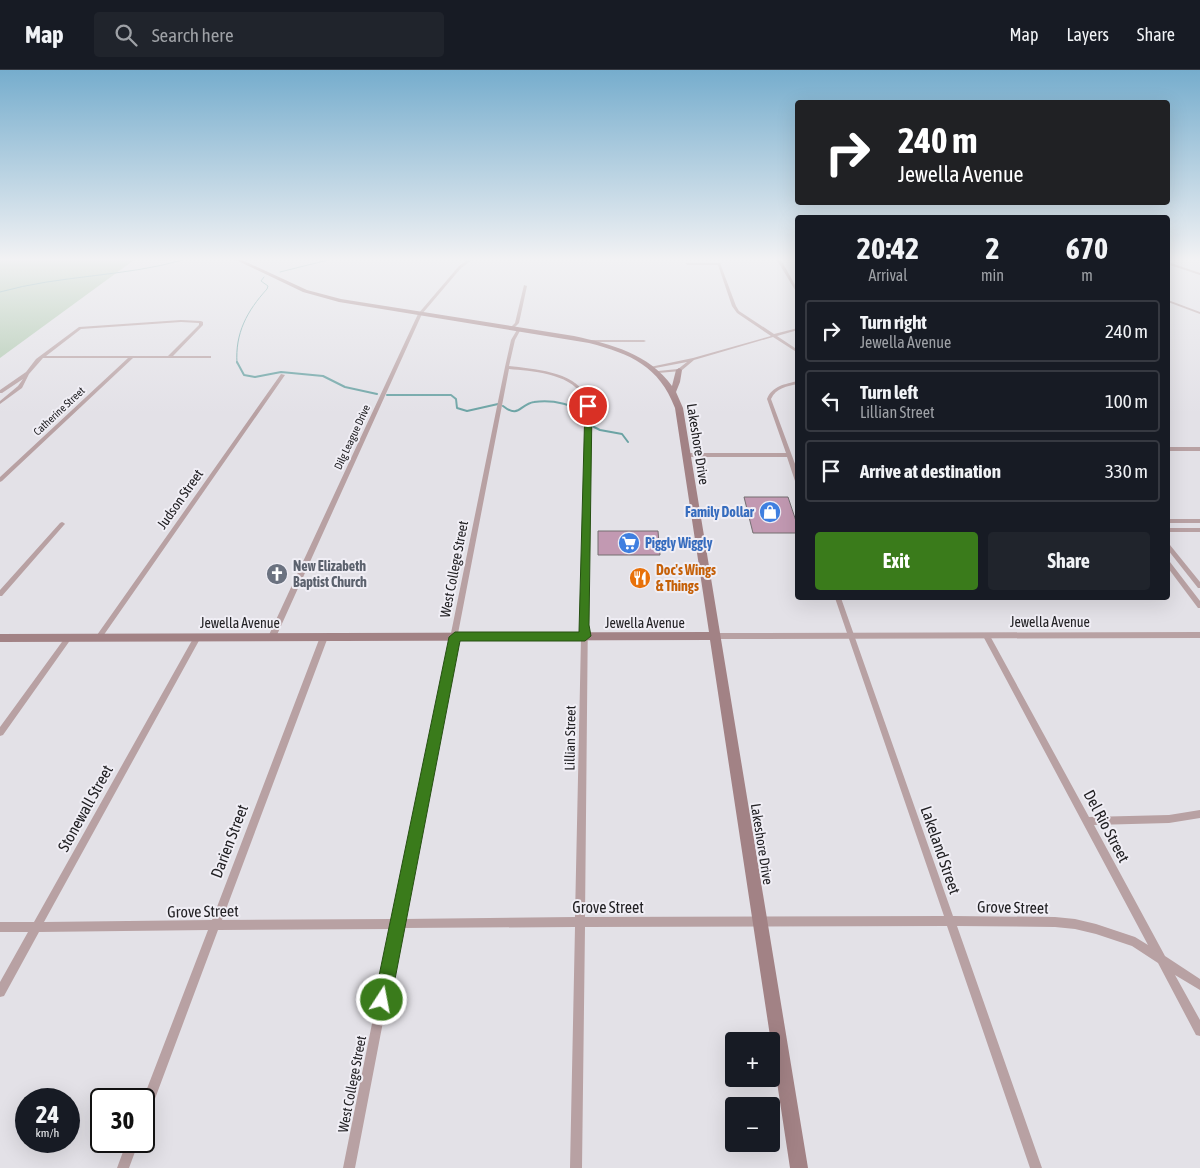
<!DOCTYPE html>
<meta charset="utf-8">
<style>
:root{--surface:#171b24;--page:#20242c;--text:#f1f3f6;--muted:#9ea1a6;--line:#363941;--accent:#3a7b1b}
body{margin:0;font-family:"Asap Condensed",sans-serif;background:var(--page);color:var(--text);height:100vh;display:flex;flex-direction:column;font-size:19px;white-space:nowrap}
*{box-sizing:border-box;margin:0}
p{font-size:16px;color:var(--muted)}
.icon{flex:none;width:28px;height:28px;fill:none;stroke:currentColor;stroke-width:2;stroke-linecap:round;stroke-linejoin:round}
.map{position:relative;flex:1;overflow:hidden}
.sheet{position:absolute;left:795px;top:145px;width:375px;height:385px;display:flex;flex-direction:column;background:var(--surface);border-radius:5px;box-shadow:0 5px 20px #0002}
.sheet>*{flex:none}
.banner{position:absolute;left:795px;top:30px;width:375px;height:105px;border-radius:5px;box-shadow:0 5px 20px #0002;background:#202124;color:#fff;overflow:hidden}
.tools{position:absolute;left:725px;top:962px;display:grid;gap:10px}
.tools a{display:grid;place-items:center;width:55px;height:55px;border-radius:5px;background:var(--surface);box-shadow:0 5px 20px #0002;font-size:25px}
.speed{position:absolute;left:15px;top:1018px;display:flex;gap:10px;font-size:25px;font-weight:700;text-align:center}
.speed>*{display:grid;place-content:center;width:65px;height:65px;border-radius:50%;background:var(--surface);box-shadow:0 5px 20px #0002;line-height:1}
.speed small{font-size:12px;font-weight:400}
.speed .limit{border:2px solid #111;border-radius:8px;background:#fff;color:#111}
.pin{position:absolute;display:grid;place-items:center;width:42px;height:42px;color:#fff;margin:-21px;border:2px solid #fff;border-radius:50%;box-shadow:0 1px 5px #0007}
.me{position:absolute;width:55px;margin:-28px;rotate:11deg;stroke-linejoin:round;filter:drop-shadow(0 0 4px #0008)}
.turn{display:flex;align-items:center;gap:18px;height:105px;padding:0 20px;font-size:22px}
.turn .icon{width:65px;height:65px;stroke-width:2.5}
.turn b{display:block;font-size:35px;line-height:42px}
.eta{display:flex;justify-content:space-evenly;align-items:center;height:85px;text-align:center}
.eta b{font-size:30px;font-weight:700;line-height:35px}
.cta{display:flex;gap:10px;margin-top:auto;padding:10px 20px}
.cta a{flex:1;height:58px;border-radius:5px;background:var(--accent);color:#fff;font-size:20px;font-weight:700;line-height:58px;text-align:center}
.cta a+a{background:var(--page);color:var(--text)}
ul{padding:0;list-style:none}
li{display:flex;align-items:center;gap:15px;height:62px;margin:0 10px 8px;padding:0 10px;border:2px solid var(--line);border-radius:5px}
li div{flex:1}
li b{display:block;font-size:19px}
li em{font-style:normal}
header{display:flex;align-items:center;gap:30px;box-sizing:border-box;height:70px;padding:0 25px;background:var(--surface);border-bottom:1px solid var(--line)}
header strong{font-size:24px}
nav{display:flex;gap:28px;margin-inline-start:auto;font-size:18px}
.search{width:350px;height:45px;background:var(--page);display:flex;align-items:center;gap:12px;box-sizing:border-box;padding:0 18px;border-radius:5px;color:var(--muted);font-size:19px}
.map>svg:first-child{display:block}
</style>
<header>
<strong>Map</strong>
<div class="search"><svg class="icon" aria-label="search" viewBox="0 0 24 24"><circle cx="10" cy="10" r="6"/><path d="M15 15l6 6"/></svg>Search here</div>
<nav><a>Map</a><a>Layers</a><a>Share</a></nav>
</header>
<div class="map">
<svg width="1200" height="1098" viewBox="0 0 1200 1098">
<rect width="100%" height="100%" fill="#e3e1e7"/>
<path fill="#aec8ae" d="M0,190H134L0,288Z"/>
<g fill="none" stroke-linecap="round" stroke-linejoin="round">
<path stroke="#6ba3a4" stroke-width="1" d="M161,190H165
M280,202L328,190
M0,222C60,205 123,207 183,190
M237,293C235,263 247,241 267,219L268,216L261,211L264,207"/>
<path stroke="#6ba3a4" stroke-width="2" d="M237,292L244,305L255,307L281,302L323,306L345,317L377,324
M387,325H451L456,329L457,338L467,341L498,334
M503,336C519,349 520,334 534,332C552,329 569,334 584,341L586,347
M590,355L600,360L622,364L628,372"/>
</g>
<path fill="#c299b2" stroke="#746e71" d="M744,427H788L798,457V463H753Z
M598,461H658L660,485H598Z"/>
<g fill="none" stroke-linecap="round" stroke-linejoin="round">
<path fill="#b8a1a3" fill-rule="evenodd" d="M468,190H472L461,198L422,244L276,567L274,569H270L268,567L418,244L459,196Z
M777,190H781L798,220V225Z
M686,193H720L736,236L739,241L774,264L798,258V260L777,266L798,280V283L773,267L694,290L681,301L658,303L656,302L658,301L678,299L687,292L650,299V297L693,288L771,266L737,243L732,236L718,195H687Z
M1171,193L1200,203V205L1170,195Z
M524,215L527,216L519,253L513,259H511V257L515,253Z
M1168,230L1200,242V244L1168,232Z
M181,250L201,251L203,252V255L173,286H211V288H133L2,411L0,412V407L128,288H43L29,304L22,318L0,334V331L18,316L23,309L2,323H0V320L26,302L36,289L79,257ZM181,252L199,253V255L168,286H46L81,259Z
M518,258L521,259L515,270L509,296C533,299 573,301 586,325C588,328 589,332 590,336L585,847L944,846L835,528H841L953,846L1055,847L1075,849L1096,854L1135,867L1148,875L983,566L985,564H989L1089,747L1169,745L1200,740V748L1169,753L1094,755L1165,886L1200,909V920L1175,905L1200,950V966L1196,965L1158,893L1132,876L1096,864L1075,859L1055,857L957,856L1042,1098H1030L947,856L585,857L582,1098H570L575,857L401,858L355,1098H343L391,859L218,860L150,1042L148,1046L144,1048L143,1029L208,860L39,862L4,926L0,927V912L28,862H0V852H34L195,565H199L201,567L44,852L212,850L320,567L322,565H326L328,567L222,850L393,849L505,297L511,270ZM509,299C531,301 569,303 582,325C584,328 584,332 586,336L575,847L403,849Z
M589,270H644L646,271L644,272H589Z
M281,304L285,305L101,569H97L95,567L97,565Z
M798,311V314C787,316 776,318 771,329L798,402V413L795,411L787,387H686L683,385L686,383H786L767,329C772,316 785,314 798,311Z
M1168,377H1200V381H1168Z
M1168,449H1200V453H1168Z
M62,452L64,453L65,454L64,455L2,526H0V520L60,453Z
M1168,458H1200V462H1168Z
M1168,474L1170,475L1200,512V518H1198L1168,480Z
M1168,492H1170L1200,531V538H1198L1168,498Z
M69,564L71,565L73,567L71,569L3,665L0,666V657L67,565Z
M127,1071H139L129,1098H117Z"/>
<path fill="#b8a1a3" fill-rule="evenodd" d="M1200,562V568L714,569L711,568L710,566L711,564L714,563Z"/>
<path fill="#a28285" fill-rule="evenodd" d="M236,190H242L307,220L341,229L574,266C611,274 649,284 672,316L676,300L679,298L682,300L680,312L676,322L683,338L808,1098H790L710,570L0,572V564L709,562L675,338C659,296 631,284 589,273L339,232L303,222Z"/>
</g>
<linearGradient id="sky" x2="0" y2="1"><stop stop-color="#76adcd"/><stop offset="0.55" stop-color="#f2f2f4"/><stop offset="1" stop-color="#f2f2f4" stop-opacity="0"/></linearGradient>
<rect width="1200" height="344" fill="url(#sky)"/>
<path fill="#3a7b1b" stroke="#265012" d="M585,334L592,336L589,555L591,566L585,571H460L391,930L389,936L382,938L376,936L374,930L449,567L455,562H579Z"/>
<defs>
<g id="shop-disc" transform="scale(1.125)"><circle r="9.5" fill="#3f7fe0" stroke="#f0eef5"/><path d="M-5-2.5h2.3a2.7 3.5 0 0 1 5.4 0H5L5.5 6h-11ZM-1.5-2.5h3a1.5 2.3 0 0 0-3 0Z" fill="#fff"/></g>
<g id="supermarket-disc" transform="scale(1.125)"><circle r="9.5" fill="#3f7fe0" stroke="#f0eef5"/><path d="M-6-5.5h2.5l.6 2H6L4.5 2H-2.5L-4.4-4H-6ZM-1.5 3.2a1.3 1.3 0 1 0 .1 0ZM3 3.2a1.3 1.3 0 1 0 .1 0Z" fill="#fff"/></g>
<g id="church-disc" transform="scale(1.125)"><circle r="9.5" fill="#6b7280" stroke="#f0eef5"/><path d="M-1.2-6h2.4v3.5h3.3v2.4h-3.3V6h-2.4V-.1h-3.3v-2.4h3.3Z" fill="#fff"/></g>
<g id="restaurant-disc" transform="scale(1.125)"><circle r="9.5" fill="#e8710a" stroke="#f0eef5"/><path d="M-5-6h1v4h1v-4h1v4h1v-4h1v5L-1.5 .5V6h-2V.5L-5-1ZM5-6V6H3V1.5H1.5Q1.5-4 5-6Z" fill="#fff"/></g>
</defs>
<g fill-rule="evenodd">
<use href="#shop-disc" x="770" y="442"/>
<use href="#supermarket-disc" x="629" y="473"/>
<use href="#church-disc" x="277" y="504"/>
<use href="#restaurant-disc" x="640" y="508"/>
</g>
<g text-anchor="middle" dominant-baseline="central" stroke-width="4" stroke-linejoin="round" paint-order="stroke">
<g font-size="11" fill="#222124" stroke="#f0eef5">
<text transform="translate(59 341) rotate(-43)">Catherine Street</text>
<text transform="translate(352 367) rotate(-65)">Dilg League Drive</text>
</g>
<g font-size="14" fill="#222124" stroke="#f0eef5">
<text transform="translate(698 374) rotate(81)">Lakeshore Drive</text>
<text transform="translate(180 429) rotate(-55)">Judson Street</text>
<text transform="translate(454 499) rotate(-79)">West College Street</text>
<text x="1050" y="552">Jewella Avenue</text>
<text x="240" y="553">Jewella Avenue</text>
<text x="645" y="553">Jewella Avenue</text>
<text transform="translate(570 668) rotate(-89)">Lillian Street</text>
<text transform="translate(762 774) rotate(81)">Lakeshore Drive</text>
<text transform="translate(352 1014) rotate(-79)">West College Street</text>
</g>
<g font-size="14" font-weight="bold" fill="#366cbe" stroke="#f0eef5" text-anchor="end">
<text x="754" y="442">Family Dollar</text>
<text x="645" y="473" text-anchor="start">Piggly Wiggly</text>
</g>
<g font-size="14" font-weight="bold" fill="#5b616d" stroke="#f0eef5" text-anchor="start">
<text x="293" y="496">New Elizabeth<tspan x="293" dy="16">Baptist Church</tspan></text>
</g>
<g font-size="14" font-weight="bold" fill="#c56008" stroke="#f0eef5" text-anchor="start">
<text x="656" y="500">Doc's Wings<tspan x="656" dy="16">&amp; Things</tspan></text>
</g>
<g font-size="16" fill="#222124" stroke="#f0eef5">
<text transform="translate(85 738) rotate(-61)">Stonewall Street</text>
<text transform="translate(1107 756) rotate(62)">Del Rio Street</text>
<text transform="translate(229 771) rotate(-69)">Darien Street</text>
<text transform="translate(941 780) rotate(71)">Lakeland Street</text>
<text x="608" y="837">Grove Street</text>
<text transform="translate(1013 837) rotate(1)">Grove Street</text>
<text transform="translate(203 841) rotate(-1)">Grove Street</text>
</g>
</g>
</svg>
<div class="tools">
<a>+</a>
<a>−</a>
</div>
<div class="speed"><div>24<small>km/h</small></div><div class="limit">30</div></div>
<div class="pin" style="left:588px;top:336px;background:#d93025"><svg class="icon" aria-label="arrive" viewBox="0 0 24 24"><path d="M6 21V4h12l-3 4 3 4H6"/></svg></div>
<svg class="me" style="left:382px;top:930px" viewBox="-20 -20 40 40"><circle r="17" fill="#3a7b1b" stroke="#fff" stroke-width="3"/><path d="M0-11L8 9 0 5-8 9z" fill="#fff"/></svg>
<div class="banner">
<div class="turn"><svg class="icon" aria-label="right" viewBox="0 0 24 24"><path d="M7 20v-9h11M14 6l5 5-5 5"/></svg><div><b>240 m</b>Jewella Avenue</div></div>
</div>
<section class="sheet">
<div class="eta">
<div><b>20:42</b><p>Arrival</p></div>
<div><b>2</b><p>min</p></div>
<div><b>670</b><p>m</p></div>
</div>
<ul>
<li><svg class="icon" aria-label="right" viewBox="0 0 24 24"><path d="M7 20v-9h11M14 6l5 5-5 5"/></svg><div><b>Turn right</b><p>Jewella Avenue</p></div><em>240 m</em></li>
<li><svg class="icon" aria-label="left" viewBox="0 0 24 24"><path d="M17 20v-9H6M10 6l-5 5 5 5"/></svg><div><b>Turn left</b><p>Lillian Street</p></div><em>100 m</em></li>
<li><svg class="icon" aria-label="arrive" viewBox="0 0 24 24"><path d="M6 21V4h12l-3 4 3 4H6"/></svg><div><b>Arrive at destination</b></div><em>330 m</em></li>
</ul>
<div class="cta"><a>Exit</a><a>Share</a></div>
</section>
</div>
